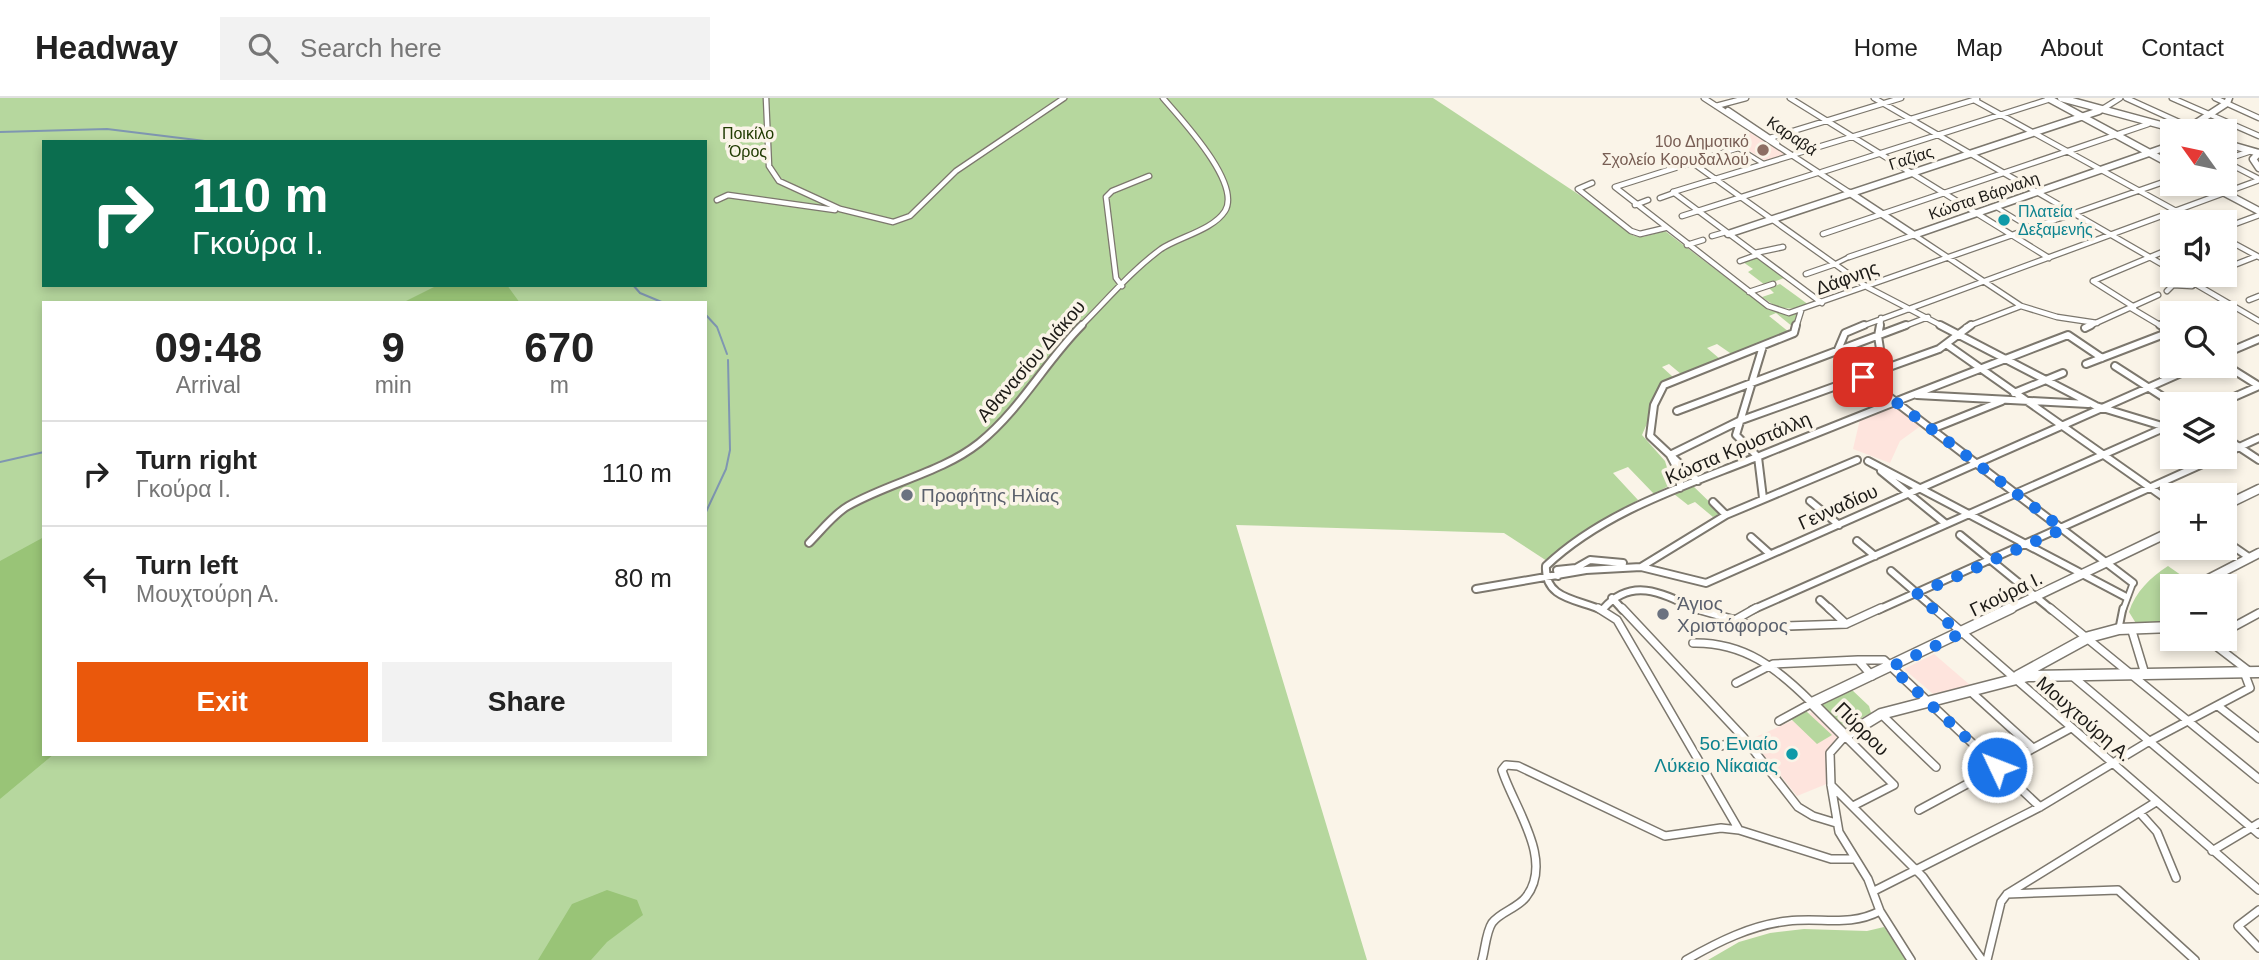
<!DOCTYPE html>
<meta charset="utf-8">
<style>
:root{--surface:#fff;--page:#f2f2f2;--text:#222;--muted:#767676;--line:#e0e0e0;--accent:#ea580c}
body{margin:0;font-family:Arial,sans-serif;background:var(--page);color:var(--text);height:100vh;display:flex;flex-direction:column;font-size:26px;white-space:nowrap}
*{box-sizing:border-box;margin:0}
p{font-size:23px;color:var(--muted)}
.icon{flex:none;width:38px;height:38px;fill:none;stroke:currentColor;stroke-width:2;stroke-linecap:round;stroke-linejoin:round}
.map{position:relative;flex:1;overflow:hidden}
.sheet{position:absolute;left:42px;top:203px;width:665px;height:455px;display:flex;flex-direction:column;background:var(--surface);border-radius:0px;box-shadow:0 4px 10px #0003}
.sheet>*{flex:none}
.hud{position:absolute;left:42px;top:42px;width:665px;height:147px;border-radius:0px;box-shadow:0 4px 10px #0003;background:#0b6e4f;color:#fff;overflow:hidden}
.needle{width:46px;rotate:303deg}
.controls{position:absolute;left:2160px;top:21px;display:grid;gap:14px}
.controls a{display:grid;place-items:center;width:77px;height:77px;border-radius:0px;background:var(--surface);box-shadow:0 4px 10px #0003;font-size:35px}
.pin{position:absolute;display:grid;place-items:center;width:60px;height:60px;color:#fff;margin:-30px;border-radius:14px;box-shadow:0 4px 10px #0006}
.me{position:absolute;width:77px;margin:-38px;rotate:313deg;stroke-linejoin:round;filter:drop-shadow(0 0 5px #0008)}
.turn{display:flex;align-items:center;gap:24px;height:147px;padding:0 35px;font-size:32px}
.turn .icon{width:91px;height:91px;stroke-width:2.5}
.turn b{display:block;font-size:49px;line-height:60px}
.eta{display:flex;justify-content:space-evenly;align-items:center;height:119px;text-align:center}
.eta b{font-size:42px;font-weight:700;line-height:49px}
.primary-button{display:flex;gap:14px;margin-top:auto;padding:14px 35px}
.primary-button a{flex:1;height:80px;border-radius:0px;background:var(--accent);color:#fff;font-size:28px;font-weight:700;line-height:80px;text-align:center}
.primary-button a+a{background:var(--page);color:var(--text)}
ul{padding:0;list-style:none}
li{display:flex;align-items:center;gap:21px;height:105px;padding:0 35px;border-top:2px solid var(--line)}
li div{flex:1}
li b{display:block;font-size:26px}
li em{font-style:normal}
header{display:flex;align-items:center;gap:42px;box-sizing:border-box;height:98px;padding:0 35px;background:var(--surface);border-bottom:2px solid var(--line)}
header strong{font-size:33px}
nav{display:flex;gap:38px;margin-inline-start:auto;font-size:24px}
.search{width:490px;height:63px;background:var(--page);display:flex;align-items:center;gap:18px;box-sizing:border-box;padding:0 24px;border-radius:0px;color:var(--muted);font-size:26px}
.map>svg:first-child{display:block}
</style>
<header>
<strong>Headway</strong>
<div class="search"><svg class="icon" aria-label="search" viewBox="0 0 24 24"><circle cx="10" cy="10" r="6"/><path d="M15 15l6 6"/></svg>Search here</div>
<nav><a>Home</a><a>Map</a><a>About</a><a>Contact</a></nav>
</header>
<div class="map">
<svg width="2259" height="862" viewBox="0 0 2259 862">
<rect width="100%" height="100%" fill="#faf4e8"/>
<path fill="#fee4dd" d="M1749,34L1787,57L1766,63L1728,40Z
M1894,308L1922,327L1900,343L1890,365L1853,351L1860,321Z
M1934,556L1970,587L1933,596L1904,571Z
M1812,614L1837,639L1826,654L1829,685L1797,698L1751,641Z"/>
<path fill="#b6d79e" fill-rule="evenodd" d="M0,0H1433L1590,104L1634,138L1643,139L1665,133L1769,212L1797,216L1793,229L1776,215L1769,218L1789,234L1733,257L1717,246L1707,250L1720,261L1681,276L1669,266L1662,269L1673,279L1664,286L1642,337L1665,363L1672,386L1654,396L1628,369L1613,375L1638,402L1571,443L1547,463L1504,435L1236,427L1367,862H0ZM44,44H705V187H44ZM44,205H705V656H44Z
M1756,159L1784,180L1765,187L1748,174L1753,171L1743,164Z
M1780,186L1809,207C1788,213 1779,212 1762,199L1774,195L1769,190Z
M1692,387L1721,415L1713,419L1695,404L1688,407L1674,396Z
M2168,468L2188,482L2172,488V523L2137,527L2129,514C2135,494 2151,479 2168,468Z
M1851,591L1869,608L1871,615L1839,632L1816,608Z
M1806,613L1832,637L1817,646L1791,621Z
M1884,829L1907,862H1708L1739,844L1770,835L1804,831L1867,833Z"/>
<path fill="#99c477" d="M438,187H507L520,205H402Z
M44,439V656H54L0,701V463Z
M607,792L637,802L643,817L607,844L591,862H538L572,806Z"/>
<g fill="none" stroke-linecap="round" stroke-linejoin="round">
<path stroke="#7f96b1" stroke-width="2" d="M0,34L107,31L213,44
M633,187L640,195L664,205
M705,216L717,229L727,256
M0,364L44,354
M705,416L726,371L730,352L728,262"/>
<g stroke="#7c776d" stroke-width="6">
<path id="pedestrian-far2" d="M1738,50L1764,66
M1996,109L2032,131
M1835,166L1849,159"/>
</g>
<g stroke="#7c776d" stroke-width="8">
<path id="pedestrian-far1" d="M2123,512L2133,485"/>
</g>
<g stroke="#7c776d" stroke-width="9">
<path id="pedestrian" d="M2119,530L2123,510"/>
</g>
<g stroke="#7c776d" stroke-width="7">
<path id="minor-far2" d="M766,0L769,68L779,83L840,111L893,124L910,118L956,73L1064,0
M1704,0L1850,95
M1790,0L2049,160
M1874,0L2172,172
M2126,0L2190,29
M2172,0L2259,38
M2215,0L2259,20
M1974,2L2196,124
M1716,8L1746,0
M1728,12L1777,45
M2101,12L2120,0
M1770,40L1901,0
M1738,50L1615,89L1768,208L1789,215L2172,81
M1795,56L1977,1
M2224,62L2251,53
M1690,63L1867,189L1944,229
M2224,63L2259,81
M1822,74L2047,2
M1592,85L1578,91L1631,133L1640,136L1665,130
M1673,94L1822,205
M1673,94L1790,58
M1660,100L1674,95
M717,102L728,97L835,112
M1635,107L1648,102
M1682,118L1817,75
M2224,130L2259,117
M1823,136L2148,26
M1712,138L1726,134
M2224,140L2259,159
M1687,147L1703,142
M1755,155L1783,149
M1849,159L1914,137L2021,208L2057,219L2097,225
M1740,163L1757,157
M2224,171L2257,158
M1806,176L1835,166
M2180,177L2259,223
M2203,180L2211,177
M2093,183L2172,150
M2093,183L2134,209
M1122,188L1116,180L1106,99L1112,93L1149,78
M2167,193L2173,187L2192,188L2186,183
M1749,194L1773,186
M2249,202L2259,198
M2131,210L2163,229
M1080,229C1106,203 1131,173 1161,151C1179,139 1213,132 1225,113C1242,85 1180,20 1163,0
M1796,229L1801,213
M1860,229L2259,82
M1880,229L1881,220
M1902,229L1928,219
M1966,229L2021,208
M2087,229L2158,197"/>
</g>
<g stroke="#7c776d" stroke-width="10">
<path id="minor-far1" d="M1880,227L1878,238L1883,270
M1940,227L2096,308L2172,331
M2160,227L2170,233
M2085,230L2091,227
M1946,246L2172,405
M1763,248L1736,337L1758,359L1763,400
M1837,254L1845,235L1864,227
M2224,256L2259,241
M2086,266L2172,233
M2115,268L2174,306
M2227,268L2259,288
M1863,279L2133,485
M2014,295L2063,275
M1917,297L2088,306
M2218,306L2259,288
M1677,313L1906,227
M1932,331L2002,303
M2224,339L2259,362
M2224,356L2259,340
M1868,363L2126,499
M1881,373L1946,426
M1698,383L1650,338L1654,307L1664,287L1794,235L1796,227
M1680,390V376L1670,357L1739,323L1939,251L1971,227
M1810,403L1839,427
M1713,404L1726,417
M1960,437L2052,512
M1751,439L1770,456
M2224,442L2250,460
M1857,443L1875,458
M809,445C821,433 834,416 848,408C890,384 941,375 979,345C1021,311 1045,264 1082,227
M1641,469L1726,417L1857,362
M1891,473L1936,512
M1558,478L1557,472L1576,470L1590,462L1623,465
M1476,491L1586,472L1641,469L1706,485L2197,268
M1612,500L1623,512
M1820,502L1831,512
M1604,510C1633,478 1664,496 1697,512
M1602,512C1577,501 1544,501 1546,468C1605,412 1688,387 1762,357C1863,316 1965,276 2068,237L2102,260
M1752,512L2166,329
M1878,512L2218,359"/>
</g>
<g stroke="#7c776d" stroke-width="10">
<path id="minor" d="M1598,510L1617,522L1739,732L1831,761H1855
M1622,510L1744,640L1798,709L1813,718L1836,725
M1693,510L1760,529L1846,526L1881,510
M1829,510L1846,526
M1934,510L2259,792
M2050,510L2259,681
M1733,523L1756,510
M2132,533L2145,576
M2224,534L2259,515
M2207,541L2250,574
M1693,545C1744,544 1777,570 1812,605L1779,623
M1858,562H1884L2040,709
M2071,577L2259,736
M1736,585L1773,566L1858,562L1872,578
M1970,593L2033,650
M2218,608L2259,640
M1881,616L1936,669
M1721,648L1744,640
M1831,687L1923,779L1982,862
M1853,708L1894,687L1845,638L1830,655L1831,687L1839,734L1868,781L1880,813L1911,862
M1919,712L2071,630
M2140,715L2157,734L2176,780
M2212,753L2259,725
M1874,793L2040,709L2148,644L2250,590L2244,574
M2007,796L2118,792L2195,862
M2259,812L2238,828L2259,850
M1482,862C1485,852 1486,834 1492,825C1500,814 1518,810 1526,799C1555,762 1513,708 1502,672L1506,667L1518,668L1665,738L1721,730L1739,732
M1686,862C1718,844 1751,827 1788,823C1821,819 1850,829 1880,813
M1987,862L2001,804L2007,796L2156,704"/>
</g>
<g stroke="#7c776d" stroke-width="9">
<path id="tertiary-far2" d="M2048,0L2172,67
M2061,0L2183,33
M2190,33V29L2227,5L2229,0
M2224,45L2259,55
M2259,55L2253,61L2259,70
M2208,86L2259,113
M1850,95L1914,137L2172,47
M1728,136L2099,13"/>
</g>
<g stroke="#7c776d" stroke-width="11">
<path id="tertiary-far1" d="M2224,408L2259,391
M2195,488L2259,455
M2007,512L2172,433"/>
</g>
<g stroke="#7c776d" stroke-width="13">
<path id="tertiary" d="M2011,510L1812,605L1845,638L1881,616L2028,578L2259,574
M2018,578L2089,539L2119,531L2172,529"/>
</g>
<use href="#pedestrian-far2" stroke="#fff" stroke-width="3.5"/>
<use href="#pedestrian-far1" stroke="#fff" stroke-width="4.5"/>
<use href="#pedestrian" stroke="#fff" stroke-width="5"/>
<use href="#minor-far2" stroke="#fff" stroke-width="4.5"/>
<use href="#minor-far1" stroke="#fff" stroke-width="6"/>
<use href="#minor" stroke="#fff" stroke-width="7"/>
<use href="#tertiary-far2" stroke="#fff" stroke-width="6"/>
<use href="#tertiary-far1" stroke="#fff" stroke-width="8"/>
<use href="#tertiary" stroke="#fff" stroke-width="10"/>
</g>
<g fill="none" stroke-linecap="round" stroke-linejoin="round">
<path stroke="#1a73e8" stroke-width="12" stroke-dasharray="0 21.6" d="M1863,279L2063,431L1917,496L1960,536L1891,569L1997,669"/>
</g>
<circle fill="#8d6e63" stroke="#faf4e8" stroke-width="2.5" cx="1763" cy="52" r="7"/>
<g fill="#0f9aa8" stroke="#faf4e8" stroke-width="2.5">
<circle cx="2004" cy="122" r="7"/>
<circle cx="1792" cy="656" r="7"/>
</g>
<g fill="#6b7280" stroke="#faf4e8" stroke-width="2.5">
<circle cx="907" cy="397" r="7"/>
<circle cx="1663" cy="516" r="7"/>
</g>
<g text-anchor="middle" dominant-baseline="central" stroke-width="7" stroke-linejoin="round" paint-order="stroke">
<g font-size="16" fill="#213c03" stroke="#faf4e8">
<text x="748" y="35">Ποικίλο<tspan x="748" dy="18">Όρος</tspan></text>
</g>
<g font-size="16" fill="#1c1a16" stroke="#faf4e8">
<text transform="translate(1792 38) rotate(34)">Καραβά</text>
<text transform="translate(1911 60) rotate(-18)">Γαζίας</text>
<text transform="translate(1984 98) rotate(-19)">Κώστα Βάρναλη</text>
</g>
<g font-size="16" fill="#785e54" stroke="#faf4e8" text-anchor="end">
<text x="1749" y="43">10ο Δημοτικό<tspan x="1749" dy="18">Σχολείο Κορυδαλλού</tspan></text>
</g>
<g font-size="16" fill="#0d838f" stroke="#faf4e8" text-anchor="start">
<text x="2018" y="113">Πλατεία<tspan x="2018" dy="18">Δεξαμενής</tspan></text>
</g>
<g font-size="19" fill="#1c1a16" stroke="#faf4e8">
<text transform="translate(1847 180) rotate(-20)">Δάφνης</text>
<text transform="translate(1031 263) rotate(-49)">Αθανασίου Διάκου</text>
<text transform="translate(1738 350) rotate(-23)">Κώστα Κρυστάλλη</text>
<text transform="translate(1838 409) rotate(-24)">Γενναδίου</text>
<text transform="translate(2006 496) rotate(-26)">Γκούρα Ι.</text>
<text transform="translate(2084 621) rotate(41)">Μουχτούρη Α.</text>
<text transform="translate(1862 631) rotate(45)">Πύρρου</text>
</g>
<g font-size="19" fill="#5b616d" stroke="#faf4e8" text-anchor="start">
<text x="921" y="397">Προφήτης Ηλίας</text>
<text x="1677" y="505">Άγιος<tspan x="1677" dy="22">Χριστόφορος</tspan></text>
</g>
<g font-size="19" fill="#0d838f" stroke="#faf4e8" text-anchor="end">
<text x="1778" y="645">5ο Ενιαίο<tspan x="1778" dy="22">Λύκειο Νίκαιας</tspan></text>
</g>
</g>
</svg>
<div class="controls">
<a><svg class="needle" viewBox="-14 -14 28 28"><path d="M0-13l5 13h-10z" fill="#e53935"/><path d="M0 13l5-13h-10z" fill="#767676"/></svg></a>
<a><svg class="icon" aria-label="sound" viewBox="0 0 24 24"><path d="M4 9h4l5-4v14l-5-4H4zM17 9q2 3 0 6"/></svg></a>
<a><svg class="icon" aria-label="search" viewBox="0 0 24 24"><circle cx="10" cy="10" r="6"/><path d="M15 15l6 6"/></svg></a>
<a><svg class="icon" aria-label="layers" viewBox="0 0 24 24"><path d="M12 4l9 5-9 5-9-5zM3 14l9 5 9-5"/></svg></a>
<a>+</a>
<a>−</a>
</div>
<div class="pin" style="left:1863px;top:279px;background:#d93025"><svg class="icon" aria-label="arrive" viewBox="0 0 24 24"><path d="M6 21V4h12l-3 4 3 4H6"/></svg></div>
<svg class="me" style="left:1997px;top:669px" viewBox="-20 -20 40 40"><circle r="17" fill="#1a73e8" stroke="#fff" stroke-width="3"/><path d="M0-11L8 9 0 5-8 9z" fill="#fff"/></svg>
<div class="hud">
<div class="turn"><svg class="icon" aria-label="right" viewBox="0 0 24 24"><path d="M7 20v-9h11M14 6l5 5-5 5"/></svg><div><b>110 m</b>Γκούρα Ι.</div></div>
</div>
<section class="sheet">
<div class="eta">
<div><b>09:48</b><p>Arrival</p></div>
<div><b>9</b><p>min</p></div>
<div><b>670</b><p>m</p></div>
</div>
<ul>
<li><svg class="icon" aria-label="right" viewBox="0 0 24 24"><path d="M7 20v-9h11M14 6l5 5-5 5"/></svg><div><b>Turn right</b><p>Γκούρα Ι.</p></div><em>110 m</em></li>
<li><svg class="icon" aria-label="left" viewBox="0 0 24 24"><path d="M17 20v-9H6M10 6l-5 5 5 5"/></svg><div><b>Turn left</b><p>Μουχτούρη Α.</p></div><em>80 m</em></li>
</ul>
<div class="primary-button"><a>Exit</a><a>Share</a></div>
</section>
</div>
